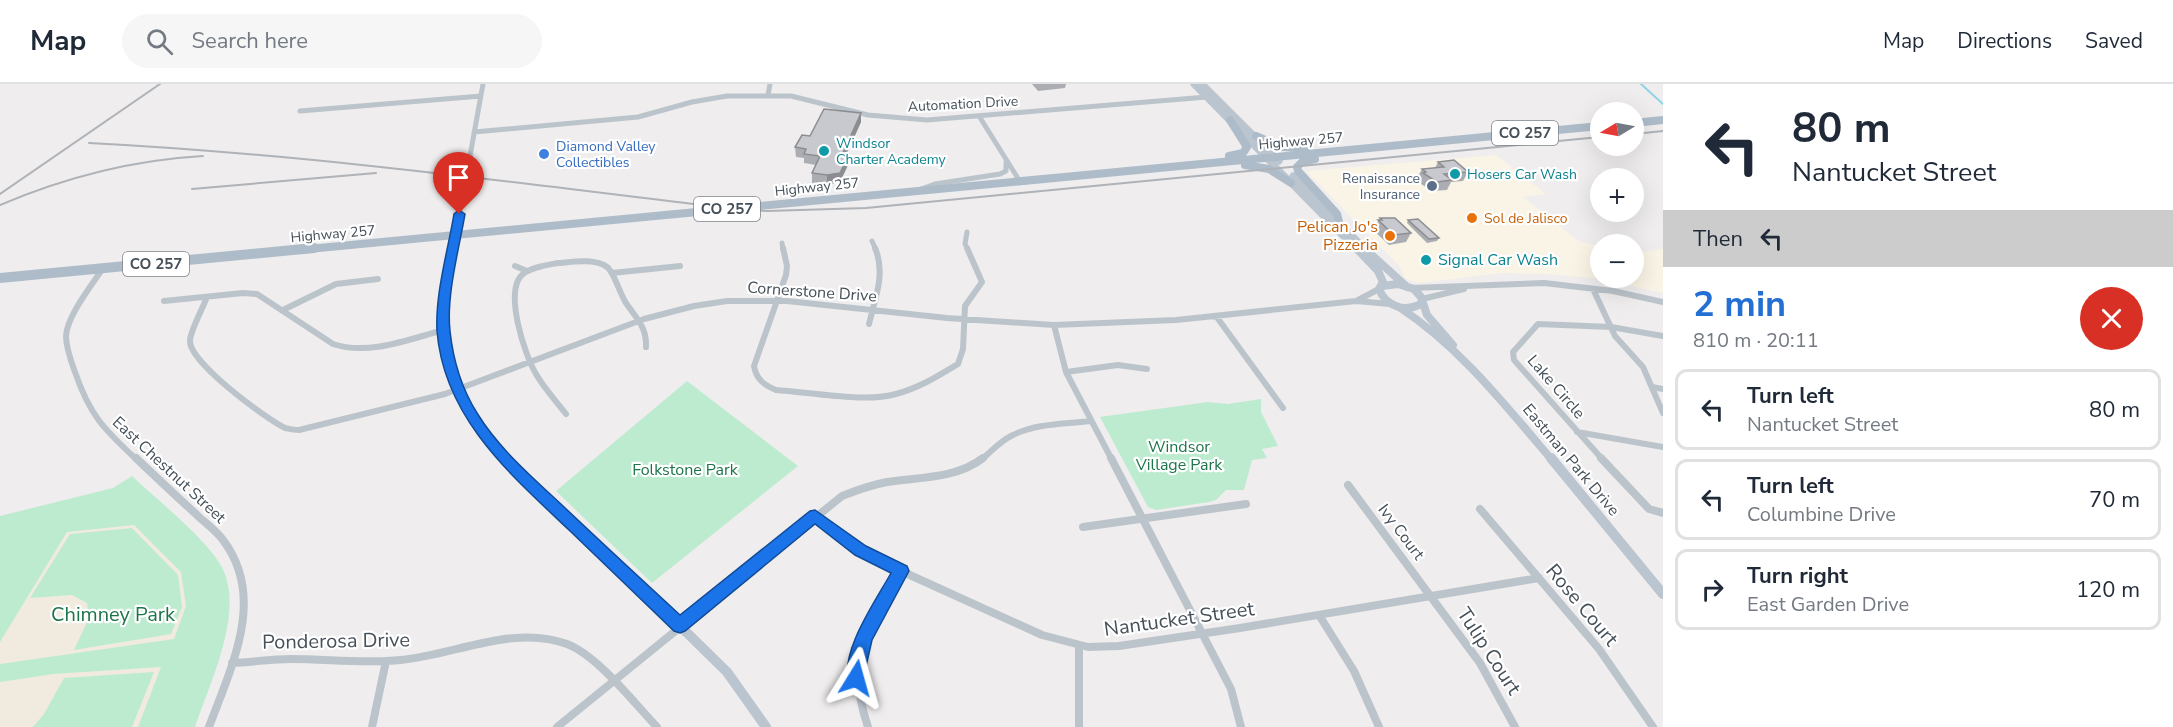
<!DOCTYPE html>
<meta charset="utf-8">
<style>
:root{--surface:#fff;--page:#f6f6f7;--text:#1f2937;--muted:#747a83;--line:#e0e1e3;--accent:#246fd3}
body{margin:0;font-family:"Nunito Sans",sans-serif;background:var(--page);color:var(--text);height:100vh;display:flex;flex-direction:column;font-size:22px;white-space:nowrap}
*{box-sizing:border-box;margin:0}
p{font-size:20px;color:var(--muted)}
.icon{flex:none;width:33px;height:33px;fill:none;stroke:currentColor;stroke-width:2;stroke-linecap:round;stroke-linejoin:round}
.map{position:relative;flex:1;overflow:hidden}
.side{display:flex;flex-direction:column;background:var(--surface);width:510px}
.side>*{flex:none}
.guide{background:#fff;color:var(--text);overflow:hidden}
.needle{width:39px;rotate:260deg}
.controls{position:absolute;left:1590px;top:18px;display:grid;gap:12px}
.controls a{display:grid;place-items:center;width:54px;height:54px;border-radius:50%;background:var(--surface);box-shadow:0 6px 24px #0002;font-size:30px}
.pin{position:absolute;display:grid;place-items:center;width:51px;height:51px;color:#fff;margin:-62px -26px;border-radius:50% 50% 50% 0;rotate:-45deg;box-shadow:0 0 6px #0007}
.pin .icon{rotate:45deg}
.me{position:absolute;width:66px;margin:-33px;rotate:8deg;stroke-linejoin:round;filter:drop-shadow(0 0 4px #0008)}
.turn{display:flex;align-items:center;gap:21px;height:126px;padding:0 30px;font-size:27px}
.turn .icon{width:78px;height:78px;stroke-width:2.5}
.turn b{display:block;font-size:42px;line-height:51px}
.then{display:flex;align-items:center;height:57px;padding:0 30px;background:#0003;gap:12px;font-size:22px}
.round{display:grid;place-items:center;flex:none;width:63px;height:63px;border-radius:32px;background:var(--page)}
.head{display:flex;align-items:center;justify-content:space-between;height:102px;padding:0 30px}
h1{font-size:36px;font-weight:700;line-height:45px;color:var(--accent)}
ul{padding:0;list-style:none}
li{display:flex;align-items:center;gap:18px;height:81px;margin:0 12px 9px;padding:0 18px;border:3px solid var(--line);border-radius:12px}
li div{flex:1}
li b{display:block;font-size:22px}
li em{font-style:normal}
header{display:flex;align-items:center;gap:36px;box-sizing:border-box;height:84px;padding:0 30px;background:var(--surface);border-bottom:2px solid var(--line)}
header strong{font-size:28px}
nav{display:flex;gap:33px;margin-inline-start:auto;font-size:21px}
.search{width:420px;height:54px;background:var(--page);display:flex;align-items:center;gap:15px;box-sizing:border-box;padding:0 21px;border-radius:33px;color:var(--muted);font-size:22px}
main{display:flex;flex:1;min-height:0}
.map>svg:first-child{display:block}
</style>
<header>
<strong>Map</strong>
<div class="search"><svg class="icon" aria-label="search" viewBox="0 0 24 24"><circle cx="10" cy="10" r="6"/><path d="M15 15l6 6"/></svg>Search here</div>
<nav><a>Map</a><a>Directions</a><a>Saved</a></nav>
</header>
<main>
<div class="map">
<svg width="1663" height="643" viewBox="0 0 1663 643">
<rect width="100%" height="100%" fill="#efeded"/>
<path fill="#faf4e6" d="M1496,71L1546,110L1523,113L1580,158L1600,162V194H1634V167L1642,168L1663,165V209L1593,194L1545,190L1502,189L1420,199L1413,198L1405,194L1400,183L1306,87Z"/>
<path fill="#bdebcf" d="M687,297L798,382L652,499L556,407Z
M1261,315V328L1278,362L1262,365L1267,374L1252,376L1244,406H1226L1216,416L1209,418L1156,426L1148,423L1100,333L1208,318L1228,320Z
M132,392C157,416 203,452 220,480C247,524 210,598 195,643H0V432L113,404Z"/>
<path fill="#f0ebde" fill-rule="evenodd" d="M134,441L181,488L186,522L174,555L0,580V558L67,448ZM132,444L178,491L182,523L171,550L74,566L89,534L87,519L72,511L30,514L70,450Z
M161,583L138,643H132L154,588L64,594L44,630L33,643H0V598L53,590Z"/>
<g fill="none" stroke-linecap="round" stroke-linejoin="round">
<path stroke="#8dd3e6" stroke-width="2" d="M1641,0L1663,20"/>
<path stroke="#bcc4cb" stroke-width="5" d="M768,11L770,0
M300,27L481,12
M979,32L1019,96
M474,48L638,33L692,18L727,12H791L868,31L927,36L1207,13
M921,105L935,100L1000,90L1006,87V78
M967,148L965,160L968,166
M872,157L876,166
M782,159L783,166
M453,166L483,0"/>
<path stroke="#bcc4cb" stroke-width="6" d="M453,164C439,252 439,310 507,376
M783,164L787,182L786,191L754,282C756,295 764,301 776,306C809,308 865,319 896,310C919,304 938,292 958,280L963,265L965,222L982,198L967,164
M515,182L527,187
M103,184C92,201 67,232 66,252C66,264 71,277 75,288C90,332 104,345 137,376
M612,189L680,182
M1412,204L1544,199L1613,207L1663,218
M1593,205L1615,252L1643,283L1663,329
M207,213C203,224 190,247 190,257C189,278 266,335 285,344C290,345 294,346 299,346L445,310L644,235L694,222L727,217H787L947,234L1054,241L1176,236L1356,217L1390,220
M1422,215L1464,205
M1358,216L1379,205
M164,217L243,209L257,210L333,260C369,272 409,255 444,246
M283,226L336,200L378,195
M1216,232L1283,324
M869,240C875,215 886,189 875,164
M1054,241L1066,288L1112,376
M1066,288L1118,281L1147,285
M1652,303L1663,305
M566,330C556,317 544,304 536,290C525,272 503,206 523,190C532,183 547,181 558,179C572,178 595,174 607,183C614,188 620,210 626,219C637,235 647,244 646,263
M1577,348L1663,363
M981,376C991,368 999,358 1011,352C1035,339 1065,340 1091,337
M1603,376L1514,276L1513,268L1538,240L1611,243L1663,252"/>
<path stroke="#bcc4cb" stroke-width="8" d="M136,374C156,393 176,412 197,431C205,439 216,446 223,456C267,514 231,583 209,643
M506,374L680,542
M1111,374L1231,605L1241,643
M1601,374L1649,425L1663,429
M1348,401L1480,579L1515,643
M1480,425L1599,565L1653,643
M815,432L861,466L890,482L1042,551L1088,563L1119,562L1240,544L1539,494
M1083,443L1246,420
M1319,531L1354,587L1379,643
M1079,562V643
M232,579C252,578 272,575 291,575C328,575 364,580 401,576C455,571 513,540 567,560C598,572 633,618 657,643
M372,643L386,577
M557,643L842,412C857,406 871,401 887,398C919,393 956,395 983,374
M868,643C844,573 867,546 901,487"/>
<path stroke="#bbc5d0" stroke-width="7" d="M1194,0L1357,166
M1202,0L1279,77
M1293,92L1366,166"/>
<path stroke="#bbc5d0" stroke-width="8" d="M1356,164L1378,187L1383,198L1379,205C1386,223 1406,229 1422,219
M1364,164L1407,203
M1382,202L1398,200L1414,205L1421,213L1427,231L1453,261
M1399,223C1460,263 1505,321 1552,376"/>
<path stroke="#bbc5d0" stroke-width="10" d="M1551,374L1663,510
M680,542L727,588L766,643"/>
<path stroke="#aebcca" stroke-width="8" d="M1634,39L1663,36
M1256,52L1282,63L1307,64
M1229,72L1243,69L1247,63L1230,36
M1315,75L1302,78L1297,83L1298,87L1337,130L1339,138
M1245,81L1269,85L1291,99
M298,166L1600,42"/>
<path stroke="#aebcca" stroke-width="10" d="M0,194L314,164"/>
<path stroke="#afb2b7" stroke-width="2" d="M1634,50L1663,47
M89,59C305,70 519,99 733,125L767,127L866,124L1600,53
M192,105L376,89
M0,110L160,0
M0,121C66,93 132,76 203,72"/>
</g>
<path fill="#abadb2" d="M1032,0H1066L1065,4L1038,7Z
M861,29V38L847,69L849,70V79L840,98L827,101L812,99V89L816,81L804,79V74L796,73L795,63L810,52Z
M1438,78L1468,88L1463,97L1451,98L1447,106L1432,107L1418,98L1419,96L1417,94L1422,85L1435,84Z
M1380,134L1411,149L1406,158L1389,161L1373,146Z
M1408,136L1439,154L1437,157L1427,159L1407,139Z"/>
<path fill="#8b8d91" d="M861,29V38L843,78V69Z
M849,70V79L840,98L827,101V91Z"/>
<path fill="#c7c9cf" stroke="#8b8d91" stroke-width="1.5" d="M824,25L861,29L843,69L849,70L840,89L827,91L812,89L820,72L804,70L806,65L795,63L802,51L810,52Z
M1454,76L1468,88L1444,90L1452,96L1437,98L1423,89L1426,88L1422,85L1444,83L1438,78Z
M1380,134H1395L1411,149L1394,151L1378,136H1382Z
M1418,135L1439,154L1429,155L1408,136Z"/>
<path fill="#1a73e8" stroke="#114b97" stroke-width="1.5" d="M459,126L465,130C459,165 446,212 450,247C453,275 462,305 477,329C499,365 533,394 563,422C602,459 641,495 680,531L810,427L815,426L866,462L907,482L909,487L872,556L862,600L856,602L850,600C837,571 877,515 891,489L855,471L815,440L685,547L680,549L674,547C639,513 604,480 569,446C510,390 444,334 437,247C435,210 448,166 454,130Z"/>
<g fill="#0f9aa8" stroke="#fff" stroke-width="2">
<circle cx="824" cy="67" r="6"/>
<circle cx="1455" cy="90" r="6"/>
<circle cx="1426" cy="176" r="6"/>
</g>
<circle fill="#3f7fe0" stroke="#fff" stroke-width="2" cx="544" cy="70" r="6"/>
<circle fill="#5c6f8a" stroke="#fff" stroke-width="2" cx="1432" cy="102" r="6"/>
<g fill="#e8710a" stroke="#fff" stroke-width="2">
<circle cx="1472" cy="134" r="6"/>
<circle cx="1390" cy="152" r="6"/>
</g>
<g text-anchor="middle" dominant-baseline="central" stroke-width="4.5" stroke-linejoin="round" paint-order="stroke">
<g font-size="14" fill="#465059" stroke="#fff">
<text transform="translate(963 20) rotate(-3)">Automation Drive</text>
<text transform="translate(1301 57) rotate(-5)">Highway 257</text>
<text transform="translate(817 103) rotate(-6)">Highway 257</text>
<text transform="translate(333 150) rotate(-5)">Highway 257</text>
</g>
<g font-size="14" fill="#0d838f" stroke="#fff" text-anchor="start">
<text x="836" y="59">Windsor<tspan x="836" dy="16">Charter Academy</tspan></text>
<text x="1467" y="90">Hosers Car Wash</text>
</g>
<g font-size="14" fill="#366cbe" stroke="#fff" text-anchor="start">
<text x="556" y="62">Diamond Valley<tspan x="556" dy="16">Collectibles</tspan></text>
</g>
<g font-size="14" fill="#4e5e75" stroke="#fff" text-anchor="end">
<text x="1420" y="94">Renaissance<tspan x="1420" dy="16">Insurance</tspan></text>
</g>
<g font-size="14" fill="#c56008" stroke="#fff" text-anchor="start">
<text x="1484" y="134">Sol de Jalisco</text>
</g>
<g fill="#fff" stroke="#7e848b" stroke-width="1.5">
<rect x="1492" y="37" width="66" height="24" rx="4.5"/>
<rect x="694" y="113" width="66" height="24" rx="4.5"/>
<rect x="123" y="168" width="66" height="24" rx="4.5"/>
</g>
<g font-size="15" font-weight="bold" fill="#465059">
<text x="1525" y="49">CO 257</text>
<text x="727" y="125">CO 257</text>
<text x="156" y="180">CO 257</text>
</g>
<g font-size="16" fill="#c56008" stroke="#fff" text-anchor="end">
<text x="1378" y="143">Pelican Jo's<tspan x="1378" dy="18">Pizzeria</tspan></text>
</g>
<g font-size="16" fill="#0d838f" stroke="#fff" text-anchor="start">
<text x="1438" y="176">Signal Car Wash</text>
</g>
<g font-size="16" fill="#465059" stroke="#fff">
<text transform="translate(812 208) rotate(4)">Cornerstone Drive</text>
<text transform="translate(1556 303) rotate(49)">Lake Circle</text>
<text transform="translate(1571 376) rotate(50)">Eastman Park Drive</text>
<text transform="translate(169 386) rotate(43)">East Chestnut Street</text>
<text transform="translate(1401 448) rotate(53)">Ivy Court</text>
</g>
<g font-size="16" fill="#1c7549" stroke="#fff">
<text x="1179" y="363">Windsor<tspan x="1179" dy="18">Village Park</tspan></text>
<text x="685" y="386">Folkstone Park</text>
</g>
<g font-size="20" fill="#465059" stroke="#fff">
<text transform="translate(1582 521) rotate(50)">Rose Court</text>
<text transform="translate(1179 535) rotate(-8)">Nantucket Street</text>
<text transform="translate(336 557) rotate(-1)">Ponderosa Drive</text>
<text transform="translate(1489 567) rotate(57)">Tulip Court</text>
</g>
<g font-size="20" fill="#1c7549" stroke="#fff">
<text x="113" y="530">Chimney Park</text>
</g>
</g>
</svg>
<div class="controls">
<a><svg class="needle" viewBox="-14 -14 28 28"><path d="M0-13l5 13h-10z" fill="#e53935"/><path d="M0 13l5-13h-10z" fill="#747a83"/></svg></a>
<a>+</a>
<a>−</a>
</div>
<div class="pin" style="left:459px;top:130px;background:#d93025"><svg class="icon" aria-label="arrive" viewBox="0 0 24 24"><path d="M6 21V4h12l-3 4 3 4H6"/></svg></div>
<svg class="me" style="left:856px;top:594px" viewBox="-20 -20 40 40"><path d="M0-17L14 15 0 8-14 15z" fill="#1a73e8" stroke="#fff" stroke-width="4"/></svg>
</div>
<section class="side">
<div class="guide">
<div class="turn"><svg class="icon" aria-label="left" viewBox="0 0 24 24"><path d="M17 20v-9H6M10 6l-5 5 5 5"/></svg><div><b>80 m</b>Nantucket Street</div></div>
<div class="then">Then<svg class="icon" aria-label="left" viewBox="0 0 24 24"><path d="M17 20v-9H6M10 6l-5 5 5 5"/></svg></div>
</div>
<div class="head"><div><h1>2 min</h1><p>810 m · 20:11</p></div><a class="round" style="background:#d93025;color:#fff"><svg class="icon" aria-label="close" viewBox="0 0 24 24"><path d="M6 6l12 12M18 6L6 18"/></svg></a></div>
<ul>
<li><svg class="icon" aria-label="left" viewBox="0 0 24 24"><path d="M17 20v-9H6M10 6l-5 5 5 5"/></svg><div><b>Turn left</b><p>Nantucket Street</p></div><em>80 m</em></li>
<li><svg class="icon" aria-label="left" viewBox="0 0 24 24"><path d="M17 20v-9H6M10 6l-5 5 5 5"/></svg><div><b>Turn left</b><p>Columbine Drive</p></div><em>70 m</em></li>
<li><svg class="icon" aria-label="right" viewBox="0 0 24 24"><path d="M7 20v-9h11M14 6l5 5-5 5"/></svg><div><b>Turn right</b><p>East Garden Drive</p></div><em>120 m</em></li>
</ul>
</section>
</main>
